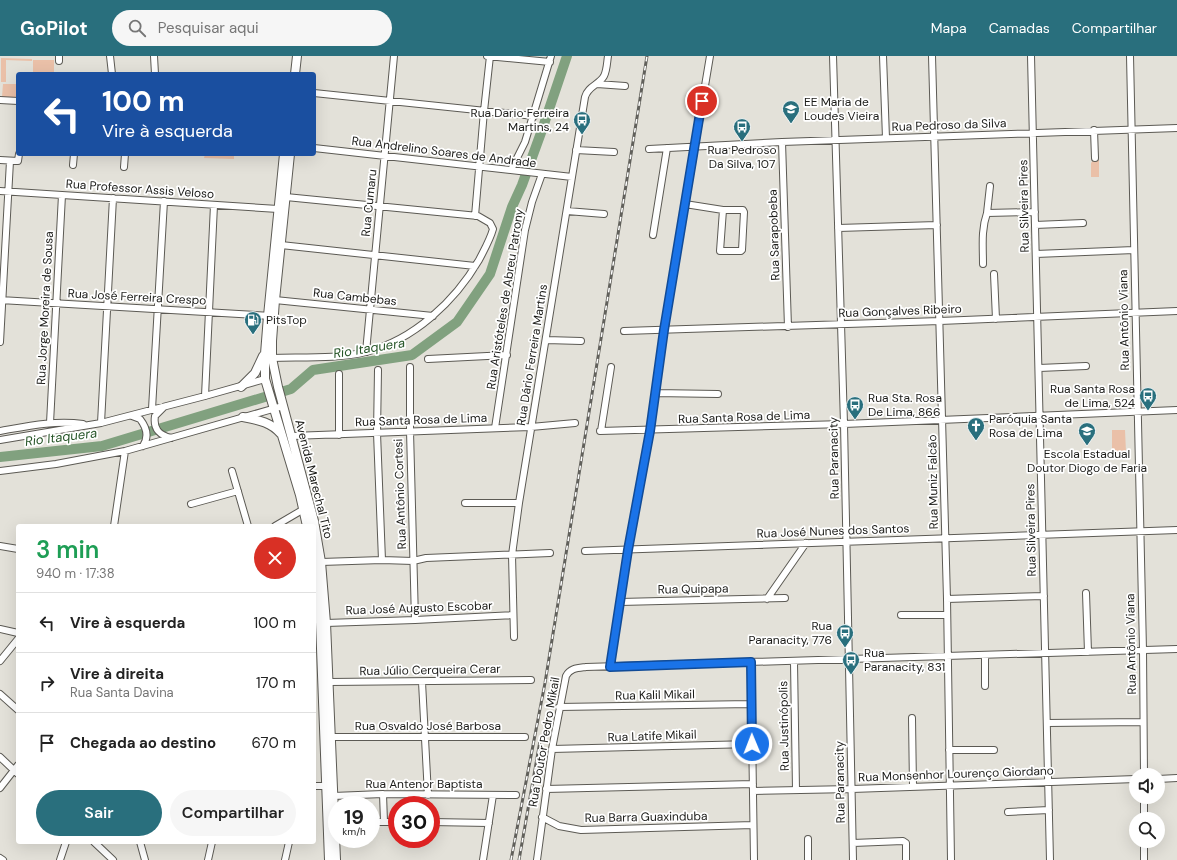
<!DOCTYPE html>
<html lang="pt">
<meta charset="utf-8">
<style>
:root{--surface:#fff;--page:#f6f6f6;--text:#222;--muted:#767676;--line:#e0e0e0;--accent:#296f7d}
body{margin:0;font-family:"DM Sans",sans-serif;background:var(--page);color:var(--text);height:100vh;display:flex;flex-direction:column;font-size:15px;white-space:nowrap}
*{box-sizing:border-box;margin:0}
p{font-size:13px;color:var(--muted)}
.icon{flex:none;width:22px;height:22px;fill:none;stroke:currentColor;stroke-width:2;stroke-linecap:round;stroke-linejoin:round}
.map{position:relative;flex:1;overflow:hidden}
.sheet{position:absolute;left:16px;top:468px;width:300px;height:320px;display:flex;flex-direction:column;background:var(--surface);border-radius:4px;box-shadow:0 4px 16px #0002}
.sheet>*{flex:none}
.banner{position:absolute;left:16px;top:16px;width:300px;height:84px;border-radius:4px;box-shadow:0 4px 16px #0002;background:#1a4fa0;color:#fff;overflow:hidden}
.tools{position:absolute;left:1129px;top:712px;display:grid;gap:8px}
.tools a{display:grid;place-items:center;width:36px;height:36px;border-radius:50%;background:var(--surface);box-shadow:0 4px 16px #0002;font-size:20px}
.speed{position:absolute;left:328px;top:740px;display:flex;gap:8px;font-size:20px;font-weight:700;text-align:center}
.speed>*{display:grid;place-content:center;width:52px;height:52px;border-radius:50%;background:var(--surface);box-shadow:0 4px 16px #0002;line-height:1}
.speed small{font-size:10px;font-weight:400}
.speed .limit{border:6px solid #d22;background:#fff;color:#111}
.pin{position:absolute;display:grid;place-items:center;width:34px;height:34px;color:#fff;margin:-17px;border:2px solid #fff;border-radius:50%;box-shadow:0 1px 4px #0007}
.me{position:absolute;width:44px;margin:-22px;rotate:359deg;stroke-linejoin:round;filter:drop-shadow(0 0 3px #0008)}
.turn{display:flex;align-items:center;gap:14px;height:84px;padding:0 20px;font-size:18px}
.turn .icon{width:52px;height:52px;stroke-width:2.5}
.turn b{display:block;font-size:28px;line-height:34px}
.round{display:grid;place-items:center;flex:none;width:42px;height:42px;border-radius:21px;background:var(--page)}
.overview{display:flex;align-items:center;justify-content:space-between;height:68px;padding:0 20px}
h1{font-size:24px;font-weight:600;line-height:30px;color:#1e9e55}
.cta{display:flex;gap:8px;margin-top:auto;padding:8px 20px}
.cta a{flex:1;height:46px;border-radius:24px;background:var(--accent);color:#fff;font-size:16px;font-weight:600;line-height:46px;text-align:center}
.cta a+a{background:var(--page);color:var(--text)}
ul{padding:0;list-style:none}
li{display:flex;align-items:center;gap:12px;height:60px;padding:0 20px;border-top:1px solid var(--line)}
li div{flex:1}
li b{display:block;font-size:15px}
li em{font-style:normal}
header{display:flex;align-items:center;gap:24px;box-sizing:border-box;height:56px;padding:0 20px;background:var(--accent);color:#fff}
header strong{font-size:19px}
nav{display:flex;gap:22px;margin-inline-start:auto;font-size:14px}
.search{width:280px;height:36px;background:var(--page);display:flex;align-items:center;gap:10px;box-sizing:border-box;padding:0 14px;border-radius:22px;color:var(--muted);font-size:15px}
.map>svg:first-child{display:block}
</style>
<header>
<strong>GoPilot</strong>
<div class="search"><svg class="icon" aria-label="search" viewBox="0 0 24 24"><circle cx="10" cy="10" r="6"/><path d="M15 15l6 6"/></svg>Pesquisar aqui</div>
<nav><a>Mapa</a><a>Camadas</a><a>Compartilhar</a></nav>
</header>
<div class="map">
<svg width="1177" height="804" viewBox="0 0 1177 804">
<rect width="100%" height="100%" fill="#e3e1d9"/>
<path fill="#eac0a8" d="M1,2L32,3V5L6,4V26H1Z
M33,4H54V18H33Z
M3,28H18V41H2Z
M205,98H234V103L204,102Z
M1094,103L1099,104V121H1091V107Z
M1112,374H1125L1126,396H1112Z"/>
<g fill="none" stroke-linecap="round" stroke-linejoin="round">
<path stroke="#81a17f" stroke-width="10" d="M0,401L102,390L291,333L313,314L412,299L457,266L490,218L512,151L522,129L542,74L567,0"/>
<g stroke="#5c5a54" stroke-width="8">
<path id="minor" d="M59,0V5
M110,0L112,18
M154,0L155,18
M487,0L550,6
M833,0L844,368L853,804
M883,0L886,82
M932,0L947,543L951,804
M1031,0L1050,804
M1130,0L1143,594L1144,719
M597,28L625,30
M314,37L534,60
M0,44L18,45
M1094,74L1095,102
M782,86L788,271
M314,92L572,121
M649,93L782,86L1177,72
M576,94L614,96
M0,104L18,105L19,98
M73,109L74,98
M124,111L125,98
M511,114L525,86L551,0
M0,135L278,153
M685,148L723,154H743L744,156L742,194L741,195H720L723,154
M567,155L604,158
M987,157L990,130
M475,160L484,55L490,0
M1035,169L1083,167
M838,172L937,169
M653,179L667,92
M281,189L475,210
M1036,198L1134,194
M983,208C983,191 981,174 987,157L1035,156
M994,218L996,263
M0,244L272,260
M275,244L433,260
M624,275L940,265L1177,255
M546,284L581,285
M0,286L10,105
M366,296L394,0
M272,302C301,301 339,303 366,296C414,284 455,245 479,204C484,194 490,184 493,173L490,167L478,160L286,141
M428,303L507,299
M410,311V375L415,564
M1039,312L1086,310
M378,314L377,377L382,504
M339,318V379
M655,337L718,338
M205,340L214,149
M164,351L155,360C153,373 159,379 171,382
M152,353L164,145
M132,360L140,363C147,372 149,381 143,390
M50,367L62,139
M101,367L113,142
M495,372L525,174L532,146L542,118
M0,375C28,370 55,364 83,368
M600,375L844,368L1177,354
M601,375L611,311
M292,380L531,371L575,367
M0,384L101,367L205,340L265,323
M0,415L56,408L125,395L283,350
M232,415L248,470
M465,447H519
M191,448L238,435
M114,470L125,395
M275,470L304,453
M0,490L18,493
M585,495L1177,474
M321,506L382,504L413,505L426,502L550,497
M1086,537L1088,596
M767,543L806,487
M947,543L1044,540
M620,546L785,542
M901,559H947
M326,567L415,564L513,559
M0,573L18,577
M514,581L512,499L519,447L585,41C588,30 599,29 604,20C607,14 607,6 608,0
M985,599V630
M0,605L18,583
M751,606L754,804
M794,606L796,734
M610,611L628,494L650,375L664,274L710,0
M329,626L531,624
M422,626L428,739
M0,638L18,654
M559,651L751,648
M912,662L913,731
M1047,667L1143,666
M331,681H525
M552,693L752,688
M949,694H994
M0,701L18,718
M1158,723L1177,722
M314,730H326
M0,732L18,709
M546,733L753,728
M753,735L852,733L1136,723
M383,738L384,766
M333,740L383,738L516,739
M1144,741V763
M1008,756L1049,754
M542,761L559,770L581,774L753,769
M371,766H397
M431,766L489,767
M808,783V804
M1144,785V804
M94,786L113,804
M140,786L145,804
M853,787L903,785L906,787V804
M0,802L3,804
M60,804L66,786
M208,804L212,786
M285,804L289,786
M483,804L493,739
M537,804L552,693L566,620C570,612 578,612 586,611L1177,593"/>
</g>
<g stroke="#5c5a54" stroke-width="10">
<path id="major" d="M295,18L297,0
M284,98L268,260L265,298V323L300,439L307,470
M290,98L275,244L272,285V302L278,331L314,465L321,506L326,567L336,804
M241,331L255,317L263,300
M243,361C258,364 271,366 281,378
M314,503L320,566L329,804"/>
</g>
<use href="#minor" stroke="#fff" stroke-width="6"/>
<use href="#major" stroke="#fff" stroke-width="8"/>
<g stroke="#61605b" stroke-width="3">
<path id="rail" d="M511,804L545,627L647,0
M519,804L540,685"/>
</g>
<use href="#rail" stroke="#fff" stroke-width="1.5" stroke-dasharray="4.5" stroke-linecap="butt"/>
</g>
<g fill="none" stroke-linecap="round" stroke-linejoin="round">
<g stroke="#114b97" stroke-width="10">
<path id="route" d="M702,45L664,274L650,375L628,494L610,611L751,606L752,688"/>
</g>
<use href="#route" stroke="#1a73e8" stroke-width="7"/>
</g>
<defs>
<g id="school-pin" transform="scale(0.9)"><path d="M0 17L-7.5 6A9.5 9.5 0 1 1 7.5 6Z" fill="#296f7d" stroke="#fff"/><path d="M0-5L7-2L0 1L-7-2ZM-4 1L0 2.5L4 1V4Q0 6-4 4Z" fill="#fff"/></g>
<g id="bus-pin" transform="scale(0.9)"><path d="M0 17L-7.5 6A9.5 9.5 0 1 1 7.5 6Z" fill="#296f7d" stroke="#fff"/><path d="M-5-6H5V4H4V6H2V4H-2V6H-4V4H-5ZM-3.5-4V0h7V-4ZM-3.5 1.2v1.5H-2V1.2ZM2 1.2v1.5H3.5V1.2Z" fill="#fff"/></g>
<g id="fuel-pin" transform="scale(0.9)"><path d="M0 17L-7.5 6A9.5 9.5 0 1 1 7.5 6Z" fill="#296f7d" stroke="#fff"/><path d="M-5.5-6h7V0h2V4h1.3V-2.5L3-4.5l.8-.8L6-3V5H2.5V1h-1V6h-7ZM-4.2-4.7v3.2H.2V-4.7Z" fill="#fff"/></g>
<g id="church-pin" transform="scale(0.9)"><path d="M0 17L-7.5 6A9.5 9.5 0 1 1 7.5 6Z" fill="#296f7d" stroke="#fff"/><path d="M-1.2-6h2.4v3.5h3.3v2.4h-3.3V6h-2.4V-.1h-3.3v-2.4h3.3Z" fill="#fff"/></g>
</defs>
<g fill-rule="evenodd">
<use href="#school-pin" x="791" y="53"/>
<use href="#bus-pin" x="582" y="64"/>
<use href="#bus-pin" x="742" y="71"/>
<use href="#fuel-pin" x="253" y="264"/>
<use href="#bus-pin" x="1148" y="340"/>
<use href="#bus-pin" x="855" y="349"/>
<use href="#church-pin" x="976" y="370"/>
<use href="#school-pin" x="1087" y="375"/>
<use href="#bus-pin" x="845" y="577"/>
<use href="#bus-pin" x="851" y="604"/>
</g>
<g text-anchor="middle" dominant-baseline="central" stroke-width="3.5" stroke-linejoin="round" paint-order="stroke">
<g font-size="12" fill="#1b1b18" stroke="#fff" text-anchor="start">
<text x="804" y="46">EE Maria de<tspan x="804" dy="14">Loudes Vieira</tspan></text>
<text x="569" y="57" text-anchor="end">Rua Dario Ferreira<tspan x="569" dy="14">Martins, 24</tspan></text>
<text x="742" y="94" text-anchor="middle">Rua Pedroso<tspan x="742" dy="14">Da Silva, 107</tspan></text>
<text x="266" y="264">PitsTop</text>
<text x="1135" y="333" text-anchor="end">Rua Santa Rosa<tspan x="1135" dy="14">de Lima, 524</tspan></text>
<text x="868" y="342">Rua Sta. Rosa<tspan x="868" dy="14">De Lima, 866</tspan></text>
<text x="989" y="363">Paróquia Santa<tspan x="989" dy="14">Rosa de Lima</tspan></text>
<text x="1087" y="398" text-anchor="middle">Escola Estadual<tspan x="1087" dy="14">Doutor Diogo de Faria</tspan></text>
<text x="832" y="570" text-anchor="end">Rua<tspan x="832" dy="14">Paranacity, 776</tspan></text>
<text x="864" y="597">Rua<tspan x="864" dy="14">Paranacity, 831</tspan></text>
</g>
<g font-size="12" fill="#1b1b18" stroke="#fff">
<text transform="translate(949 69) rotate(-2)">Rua Pedroso da Silva</text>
<text transform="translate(444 96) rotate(7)">Rua Andrelino Soares de Andrade</text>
<text transform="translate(140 133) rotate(4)">Rua Professor Assis Veloso</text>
<text transform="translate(369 147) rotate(-84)">Rua Cumaru</text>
<text transform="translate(1024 150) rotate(-91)">Rua Silveira Pires</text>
<text transform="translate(774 179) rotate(-92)">Rua Sarapobeba</text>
<text transform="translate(137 241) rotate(3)">Rua José Ferreira Crespo</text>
<text transform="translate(355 241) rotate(6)">Rua Cambebas</text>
<text transform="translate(505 243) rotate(-81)">Rua Aristóteles de Abreu Patrony</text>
<text transform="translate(45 252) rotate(-87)">Rua Jorge Moreira de Sousa</text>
<text transform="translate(900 255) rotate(-2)">Rua Gonçalves Ribeiro</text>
<text transform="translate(1124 264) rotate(-91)">Rua Antônio Viana</text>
<text transform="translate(532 299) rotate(-81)">Rua Dário Ferreira Martins</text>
<text transform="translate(744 361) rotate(-2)">Rua Santa Rosa de Lima</text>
<text transform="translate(421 364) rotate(-2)">Rua Santa Rosa de Lima</text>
<text transform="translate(834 402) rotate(-91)">Rua Paranacity</text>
<text transform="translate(314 423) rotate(76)">Avenida Marechal Tito</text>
<text transform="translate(933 426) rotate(-91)">Rua Muniz Falcão</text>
<text transform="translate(400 438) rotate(-92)">Rua Antônio Cortesi</text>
<text transform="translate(1031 474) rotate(-91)">Rua Silveira Pires</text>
<text transform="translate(833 475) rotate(-2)">Rua José Nunes dos Santos</text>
<text transform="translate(693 533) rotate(-1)">Rua Quipapa</text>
<text transform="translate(419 552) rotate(-2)">Rua José Augusto Escobar</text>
<text transform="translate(1131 588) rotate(-91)">Rua Antônio Viana</text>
<text transform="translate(430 614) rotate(-1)">Rua Júlio Cerqueira Cerar</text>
<text transform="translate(655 639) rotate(-1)">Rua Kalil Mikail</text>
<text x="428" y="670">Rua Osvaldo José Barbosa</text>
<text transform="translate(784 670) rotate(-91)">Rua Justinópolis</text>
<text transform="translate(652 680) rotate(-2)">Rua Latife Mikail</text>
<text transform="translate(544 686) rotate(-80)">Rua Doutor Pedro Mikail</text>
<text transform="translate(956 718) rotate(-2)">Rua Monsenhor Lourenço Giordano</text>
<text transform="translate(840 726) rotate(-91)">Rua Paranacity</text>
<text x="424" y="728">Rua Antenor Baptista</text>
<text transform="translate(646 761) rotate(-1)">Rua Barra Guaxinduba</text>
</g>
<g font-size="13" font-style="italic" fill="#265527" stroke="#fff">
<text transform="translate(369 292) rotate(-9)">Rio Itaquera</text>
<text transform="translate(61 381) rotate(-7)">Rio Itaquera</text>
</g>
</g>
</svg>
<div class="tools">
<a><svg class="icon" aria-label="sound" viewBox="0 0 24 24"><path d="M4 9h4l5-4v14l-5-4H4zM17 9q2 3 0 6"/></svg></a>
<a><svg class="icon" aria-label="search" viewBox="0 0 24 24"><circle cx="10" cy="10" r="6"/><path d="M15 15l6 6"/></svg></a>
</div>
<div class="speed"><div>19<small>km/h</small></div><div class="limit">30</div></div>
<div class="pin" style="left:702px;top:45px;background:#d93025"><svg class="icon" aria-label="arrive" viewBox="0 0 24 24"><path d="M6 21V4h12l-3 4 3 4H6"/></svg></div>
<svg class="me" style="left:752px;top:688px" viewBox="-20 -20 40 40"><circle r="17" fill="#1a73e8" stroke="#fff" stroke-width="3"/><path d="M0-11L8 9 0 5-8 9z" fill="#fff"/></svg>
<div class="banner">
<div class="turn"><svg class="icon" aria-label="left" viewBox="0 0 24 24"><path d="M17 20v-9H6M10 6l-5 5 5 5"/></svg><div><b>100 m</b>Vire à esquerda</div></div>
</div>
<section class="sheet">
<div class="overview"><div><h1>3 min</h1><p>940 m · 17:38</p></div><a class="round" style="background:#d93025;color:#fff"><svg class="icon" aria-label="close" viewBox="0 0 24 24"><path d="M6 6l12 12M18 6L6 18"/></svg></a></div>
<ul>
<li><svg class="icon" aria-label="left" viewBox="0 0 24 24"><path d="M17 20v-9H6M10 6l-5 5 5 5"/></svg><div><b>Vire à esquerda</b></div><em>100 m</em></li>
<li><svg class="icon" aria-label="right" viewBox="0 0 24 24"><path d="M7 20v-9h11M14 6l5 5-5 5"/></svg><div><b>Vire à direita</b><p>Rua Santa Davina</p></div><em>170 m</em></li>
<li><svg class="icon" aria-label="arrive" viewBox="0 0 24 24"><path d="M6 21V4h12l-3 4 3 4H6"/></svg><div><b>Chegada ao destino</b></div><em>670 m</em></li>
</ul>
<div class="cta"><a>Sair</a><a>Compartilhar</a></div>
</section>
</div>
